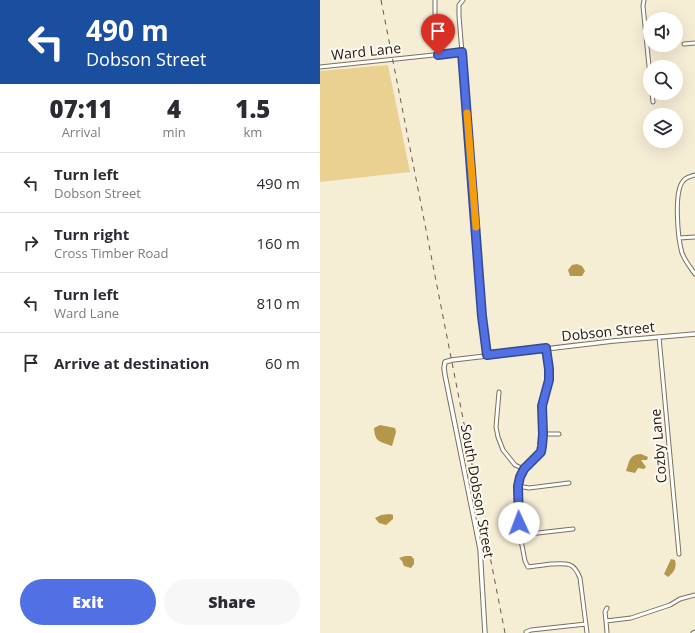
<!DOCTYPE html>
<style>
:root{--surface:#fff;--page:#f7f7f7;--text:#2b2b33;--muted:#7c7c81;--line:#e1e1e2;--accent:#5070e4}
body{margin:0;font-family:"Open Sans",sans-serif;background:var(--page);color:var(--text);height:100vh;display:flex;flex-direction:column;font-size:15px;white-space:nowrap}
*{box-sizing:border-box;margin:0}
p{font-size:13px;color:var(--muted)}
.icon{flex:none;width:22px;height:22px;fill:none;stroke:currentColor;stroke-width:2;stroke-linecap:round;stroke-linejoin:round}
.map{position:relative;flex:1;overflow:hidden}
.sheet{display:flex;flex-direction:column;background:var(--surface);width:320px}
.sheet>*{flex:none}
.top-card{background:#1a4fa0;color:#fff;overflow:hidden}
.tools{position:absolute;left:323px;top:12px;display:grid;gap:8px}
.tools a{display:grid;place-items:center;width:40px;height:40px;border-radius:50%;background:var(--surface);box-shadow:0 4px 16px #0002;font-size:20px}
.pin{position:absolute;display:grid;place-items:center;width:34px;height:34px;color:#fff;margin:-41px -17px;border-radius:50% 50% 50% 0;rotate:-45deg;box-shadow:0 0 4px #0007}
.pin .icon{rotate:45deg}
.me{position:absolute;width:44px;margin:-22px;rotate:358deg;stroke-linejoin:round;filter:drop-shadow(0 0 3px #0008)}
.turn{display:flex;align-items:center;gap:14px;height:84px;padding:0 20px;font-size:18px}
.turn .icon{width:52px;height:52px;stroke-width:2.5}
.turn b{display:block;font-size:28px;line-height:34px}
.eta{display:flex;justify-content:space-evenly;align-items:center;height:68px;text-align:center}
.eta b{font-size:24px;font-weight:800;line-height:28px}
.primary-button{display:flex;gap:8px;margin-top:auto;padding:8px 20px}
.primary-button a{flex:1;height:46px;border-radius:24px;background:var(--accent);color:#fff;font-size:16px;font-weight:800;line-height:46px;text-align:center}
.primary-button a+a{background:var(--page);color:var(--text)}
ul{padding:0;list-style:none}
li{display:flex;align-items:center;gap:12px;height:60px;padding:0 20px;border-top:1px solid var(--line)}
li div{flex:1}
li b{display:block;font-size:15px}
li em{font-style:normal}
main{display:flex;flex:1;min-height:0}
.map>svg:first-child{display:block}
</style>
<main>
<section class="sheet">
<div class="top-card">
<div class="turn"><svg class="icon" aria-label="left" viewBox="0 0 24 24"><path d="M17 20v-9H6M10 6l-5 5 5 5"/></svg><div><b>490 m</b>Dobson Street</div></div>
</div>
<div class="eta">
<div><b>07:11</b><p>Arrival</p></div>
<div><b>4</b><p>min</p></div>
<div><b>1.5</b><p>km</p></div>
</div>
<ul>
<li><svg class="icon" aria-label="left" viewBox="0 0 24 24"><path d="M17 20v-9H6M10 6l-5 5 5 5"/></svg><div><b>Turn left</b><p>Dobson Street</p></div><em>490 m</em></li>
<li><svg class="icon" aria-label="right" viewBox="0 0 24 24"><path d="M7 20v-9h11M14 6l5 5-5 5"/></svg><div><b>Turn right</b><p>Cross Timber Road</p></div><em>160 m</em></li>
<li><svg class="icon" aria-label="left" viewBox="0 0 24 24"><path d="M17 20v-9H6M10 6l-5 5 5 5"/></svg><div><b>Turn left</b><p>Ward Lane</p></div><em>810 m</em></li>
<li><svg class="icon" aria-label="arrive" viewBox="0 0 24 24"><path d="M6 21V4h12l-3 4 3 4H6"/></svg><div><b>Arrive at destination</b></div><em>60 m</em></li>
</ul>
<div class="primary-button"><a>Exit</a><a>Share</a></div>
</section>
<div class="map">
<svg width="375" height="633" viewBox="0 0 375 633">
<rect width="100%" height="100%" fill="#f6edd5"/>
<path fill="#ead192" d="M68,65L90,172L0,182V71Z"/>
<path fill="#b4974b" d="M257,264L262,266L265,271L262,276H250L248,270L252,265Z
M60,425L75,428L76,432L72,446C60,441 55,443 54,428Z
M321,454L328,457L327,460H321L326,467L324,469L318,468L315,473L306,471C310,460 309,455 321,454Z
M70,514L73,515V519L66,525L59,523L55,518L61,515Z
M85,556H91L94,559V564L91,568L84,566L82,561L79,558Z
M351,559L355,560C357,568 354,572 348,577L344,574Z"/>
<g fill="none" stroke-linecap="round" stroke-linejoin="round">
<g stroke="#79715c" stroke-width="5">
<path id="minor" d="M115,0V13L118,55
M143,0L139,5V16L151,164L162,316L167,355
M324,0L323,6L330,76
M364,44L375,43
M0,67L142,52
M332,93L333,102
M375,175C371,176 367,177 364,180C353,190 358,239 362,253C365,261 370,267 375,274
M359,238L375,237
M339,337L359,554
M226,348L229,369V380L222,406L223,434L221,451L204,469L200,477L198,486L200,535L205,561L208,567C216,566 224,565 231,564C247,563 254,562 260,578L267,633
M179,392L176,427L178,437L183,450L195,465L204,469
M223,434H239
M198,486L209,488L249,483
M200,535L253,529
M286,621L311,618L350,605L360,599L375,595
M206,632L211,630L266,624
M287,633L286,621L285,612L287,608
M373,633L375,632"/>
</g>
<g stroke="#79715c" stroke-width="5.5">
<path id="tertiary" d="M165,633L160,549L125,375L124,368L125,362L132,360L293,341L375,334"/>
</g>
<use href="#minor" stroke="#fff" stroke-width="3"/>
<use href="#tertiary" stroke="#fff" stroke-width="3.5"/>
<path stroke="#625c4f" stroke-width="1" stroke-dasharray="5 5" stroke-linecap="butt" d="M61,0L185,633"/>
</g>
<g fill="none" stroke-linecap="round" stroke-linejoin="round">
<g stroke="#344994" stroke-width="10">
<path id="route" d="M118,55L142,52L162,316L167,355L226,348L229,369V380L222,406L223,434L222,446L221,452L204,469L200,477L198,486L199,523"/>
</g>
<use href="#route" stroke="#5070e4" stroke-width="7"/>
<path stroke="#f59e0b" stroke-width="7" d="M147,113L156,227"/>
</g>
<g text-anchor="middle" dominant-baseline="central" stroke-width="4" stroke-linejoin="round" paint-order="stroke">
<g font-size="14" fill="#1d1911" stroke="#fefaf1">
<text transform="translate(46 51) rotate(-6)">Ward Lane</text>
<text transform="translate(288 331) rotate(-6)">Dobson Street</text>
<text transform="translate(338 446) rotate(-95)">Cozby Lane</text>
<text transform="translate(158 491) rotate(80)">South Dobson Street</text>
</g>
</g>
</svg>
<div class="tools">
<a><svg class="icon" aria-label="sound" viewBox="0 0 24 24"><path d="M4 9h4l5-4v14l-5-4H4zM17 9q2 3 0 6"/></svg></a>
<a><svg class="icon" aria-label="search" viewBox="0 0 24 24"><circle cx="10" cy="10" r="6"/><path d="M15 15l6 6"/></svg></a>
<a><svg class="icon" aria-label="layers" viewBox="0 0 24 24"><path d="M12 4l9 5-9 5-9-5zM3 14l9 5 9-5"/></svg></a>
</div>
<div class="pin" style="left:118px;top:55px;background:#d93025"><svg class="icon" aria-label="arrive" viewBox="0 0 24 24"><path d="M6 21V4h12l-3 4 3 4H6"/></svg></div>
<svg class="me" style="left:199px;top:523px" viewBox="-20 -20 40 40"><circle r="19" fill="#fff"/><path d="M0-13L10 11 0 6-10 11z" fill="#5070e4"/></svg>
</div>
</main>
